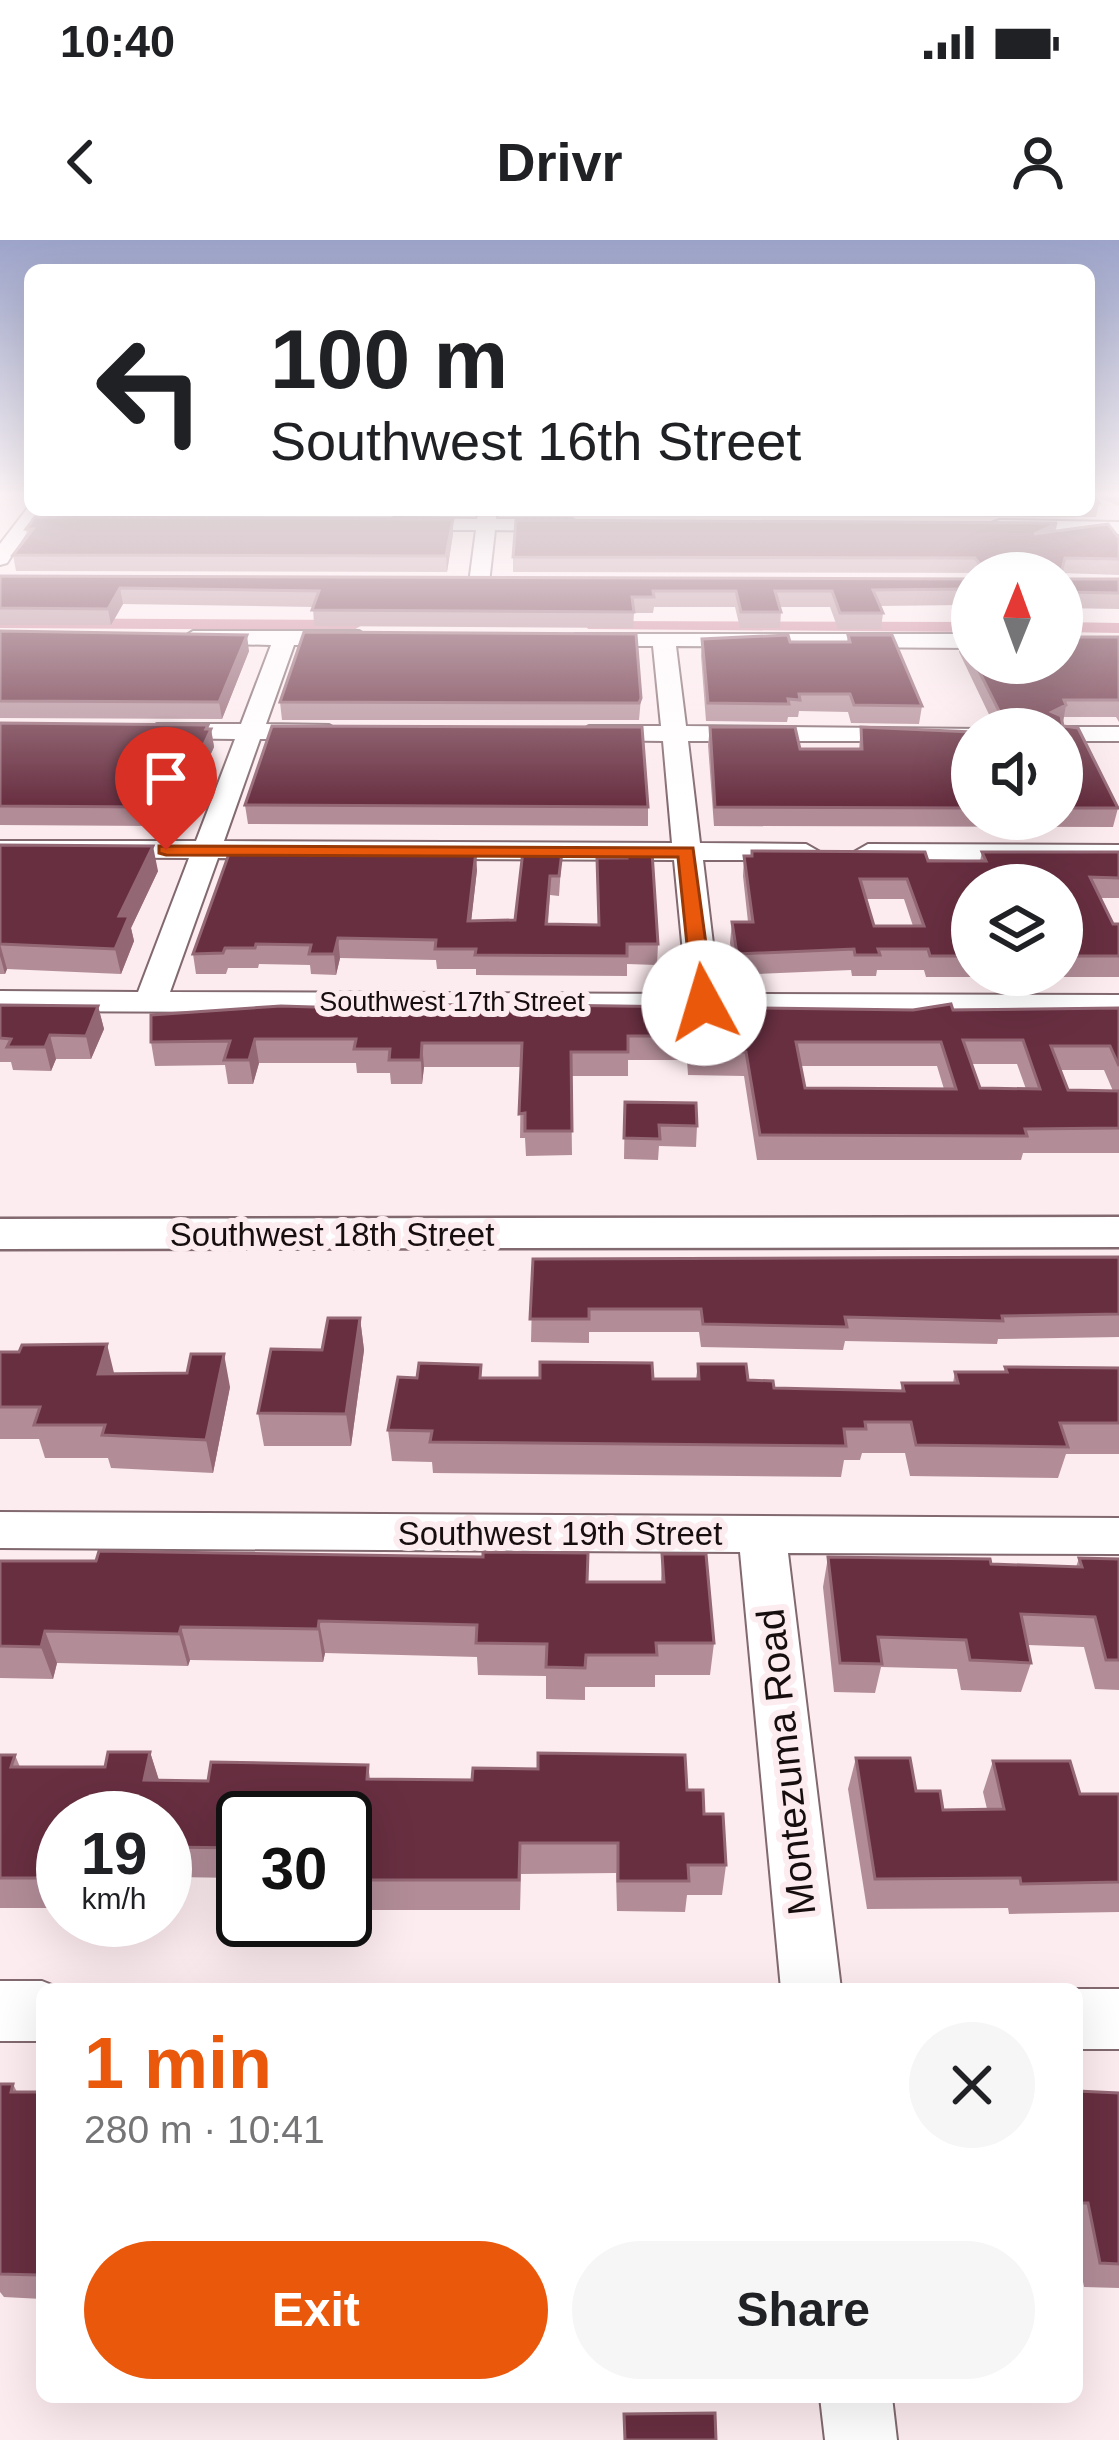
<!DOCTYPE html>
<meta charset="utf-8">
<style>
:root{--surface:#fff;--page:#f6f6f6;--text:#202124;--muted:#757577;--accent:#ea580c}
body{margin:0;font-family:Helvetica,sans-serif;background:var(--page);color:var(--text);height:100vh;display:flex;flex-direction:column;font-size:45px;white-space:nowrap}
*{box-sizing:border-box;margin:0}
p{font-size:39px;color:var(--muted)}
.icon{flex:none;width:66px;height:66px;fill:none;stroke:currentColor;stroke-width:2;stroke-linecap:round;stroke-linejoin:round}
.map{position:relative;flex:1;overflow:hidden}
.details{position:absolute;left:36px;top:1743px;width:1047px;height:420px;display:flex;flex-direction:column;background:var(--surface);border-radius:18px;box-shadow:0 12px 48px #0002}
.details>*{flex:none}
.hud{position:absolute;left:24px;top:24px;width:1071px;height:252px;border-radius:18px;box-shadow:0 12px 48px #0002;background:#fff;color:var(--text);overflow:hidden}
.needle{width:78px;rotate:1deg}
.controls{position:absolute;left:951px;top:312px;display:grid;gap:24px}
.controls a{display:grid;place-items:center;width:132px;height:132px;border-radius:50%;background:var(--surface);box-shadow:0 12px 48px #0002;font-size:60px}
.speed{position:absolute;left:36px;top:1551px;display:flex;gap:24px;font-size:60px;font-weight:700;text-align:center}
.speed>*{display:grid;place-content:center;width:156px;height:156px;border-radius:50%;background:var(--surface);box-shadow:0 12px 48px #0002;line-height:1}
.speed small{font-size:30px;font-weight:400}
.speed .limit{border:6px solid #111;border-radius:18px;background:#fff;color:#111}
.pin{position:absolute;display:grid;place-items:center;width:102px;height:102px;color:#fff;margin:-123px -51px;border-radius:50% 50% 50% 0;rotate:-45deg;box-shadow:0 0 12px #0007}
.pin .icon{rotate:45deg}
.me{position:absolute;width:132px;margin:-66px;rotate:354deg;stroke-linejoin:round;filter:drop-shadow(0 0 9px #0008)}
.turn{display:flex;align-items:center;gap:42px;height:252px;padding:0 48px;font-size:54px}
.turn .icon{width:156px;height:156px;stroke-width:2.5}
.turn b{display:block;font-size:84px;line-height:102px}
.round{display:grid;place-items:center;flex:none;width:126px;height:126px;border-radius:63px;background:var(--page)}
.headline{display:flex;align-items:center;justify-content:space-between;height:204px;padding:0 48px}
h1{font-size:72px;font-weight:700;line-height:90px;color:var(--accent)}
.cta{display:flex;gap:24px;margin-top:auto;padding:24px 48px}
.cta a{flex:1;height:138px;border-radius:72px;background:var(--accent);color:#fff;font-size:48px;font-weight:700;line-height:138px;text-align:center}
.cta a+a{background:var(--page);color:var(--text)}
.status{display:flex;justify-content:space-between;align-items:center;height:84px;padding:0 60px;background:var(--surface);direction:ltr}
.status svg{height:33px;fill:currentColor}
header{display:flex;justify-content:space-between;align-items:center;height:156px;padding:0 48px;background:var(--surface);font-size:54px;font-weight:700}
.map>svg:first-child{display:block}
</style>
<div class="status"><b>10:40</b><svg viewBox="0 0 49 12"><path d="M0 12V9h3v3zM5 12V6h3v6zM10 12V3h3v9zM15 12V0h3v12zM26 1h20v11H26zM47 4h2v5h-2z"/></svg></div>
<header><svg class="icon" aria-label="back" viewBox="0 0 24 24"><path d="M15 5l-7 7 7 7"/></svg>Drivr<svg class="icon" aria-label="person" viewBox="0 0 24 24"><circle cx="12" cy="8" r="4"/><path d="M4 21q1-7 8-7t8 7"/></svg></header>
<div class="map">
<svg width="1119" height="2200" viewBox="0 0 1119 2200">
<rect width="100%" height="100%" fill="#fcebef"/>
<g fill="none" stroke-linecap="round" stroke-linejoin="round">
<path fill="#ce8b9d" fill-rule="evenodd" d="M0,378L354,380L362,385L354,390L0,388Z
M594,381L972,382V392L588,389L586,386Z
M1062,382L1119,383V393L1062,392Z"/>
<g stroke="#81696f" stroke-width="4">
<path id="minor" d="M30,265V270H42L7,323L0,325V304Z
M479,270H497L496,279H572L582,285L572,291L495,290L489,343L479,349L469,343L476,290H394L384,284L394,278L477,279Z
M1000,280L1119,282V294L993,290V282Z
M193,391H359L370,398L359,405H294L266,484L329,485L341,492L329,499H260L224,601L672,603L663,501L589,500L577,493L589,486H661L653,406H583L575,404V394H972V408L676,406L686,486L981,489H972V501H688L700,603L806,604L820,612L806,620H703L719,754L1119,755V775L0,771V751L138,752L189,618L0,617V601H196L235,499L157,498L145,491L157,484H241L271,405L185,403L182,398ZM218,618L674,620L687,754L170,752Z
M1062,487H1119V501H1062V489H1053Z
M868,604L1119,605V623L858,618L854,612Z
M0,1272L1119,1278V1314L788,1313L841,1749H781L740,1312L0,1308Z
M0,1741H42L62,1749H42V1801H0Z
M1077,1749H1119V1809H1077Z
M820,2157H892L897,2200H825Z"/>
</g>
<g stroke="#81696f" stroke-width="5">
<path id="major" d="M1119,977V1007L0,1009V979Z"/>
</g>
<use href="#minor" fill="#fff" fill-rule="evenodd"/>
<use href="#major" fill="#fff" fill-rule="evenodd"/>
</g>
<path fill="#b28d98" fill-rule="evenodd" d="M1089,257L1099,263L1096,277L516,275V270H1089Z
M1098,257H1119V266Z
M53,270H459L458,274L53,273Z
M1057,283L1056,291L1119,298V335L1062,333L513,332V317Z
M26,289L453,294L447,332L16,331L13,315L27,296Z
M0,336L972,339V383L962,365L880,366L883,373L881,389H838L830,367H780L781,372L780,388H740L735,367H654L653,373H634L633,388L314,386L313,367L123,364L111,385H0Z
M1062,336L1065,339H1119V369L1062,368Z
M0,391L249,411L222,479L0,478Z
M848,395L922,466L919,484L851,483L848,472L799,471L798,477H788L787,482L706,481L701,416L702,399L847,402Z
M972,395V423H1062L1119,397V482L1116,477H1064L1062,483L1063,486L1118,568L1113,587L714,586L708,505L710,487L800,509H859L861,487L972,492V579H1062V489H996L959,412L962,396Z
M641,458L639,480H282L280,462Z
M0,483L208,485V489H211L214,507L203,531H192L171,579H156L153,586L0,585Z
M245,565L648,567V586L248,584Z
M0,605L158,631L131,688L134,701L121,734L7,729L5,734H0Z
M562,612L559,656L550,655L548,684L658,704L657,725L627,724V736L476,735V729H437L436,720L340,718L336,735L311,734L310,725L259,724L258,728H228L226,734H196L193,714L477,630L471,681L515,680Z
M982,612H1119V658H1100L1113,684H1119V737H1059L1058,735H1062V645H972V735H1006V737H926L924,730H877L876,736H852L851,730L736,735L730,703L732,682H748L743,636L744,616L980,621ZM866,659H904L913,686H874Z
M0,765L98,766L104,789L91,819H56L51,831L13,830L11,822H0Z
M1119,768V913H1023L1021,920H757L744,836L688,835L687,820H628V836H571L572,915L526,916L525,898H520L521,827H424L422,844H391L390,833H357L356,823H259L253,844H228L225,825L155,826L151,802L442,771ZM972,824H1017L1026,849L980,848ZM800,826H937L944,849L805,848ZM1061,830H1104L1113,851L1068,850Z
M625,862L697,886L696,907L659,906L658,920L624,919Z
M1119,1017V1097L998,1099L997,1104L845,1101L843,1110L701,1107L699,1092H589V1103L531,1102L533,1019Z
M360,1078L364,1110L351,1206H264L258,1173Z
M0,1112L114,1134L230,1147L213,1233L111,1228L108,1218H45L39,1199H0Z
M698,1124L774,1148L901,1150L902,1143H953L955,1132H1004L1005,1127L1119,1128V1214H1066L1058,1238L910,1236L905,1213H862L860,1220H844L841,1237L433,1233L432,1222L392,1221L388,1190L417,1138L696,1139Z
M662,1314L714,1403L710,1435H655V1447H585V1460L546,1459V1436L478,1435L477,1417L325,1413L323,1422L190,1420L188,1426L57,1423L53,1439L0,1438V1321L587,1342H661Z
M828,1317L1076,1327L1079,1318L1119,1319V1450L1095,1449L1084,1407L1028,1405L1031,1423L1021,1452L961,1450L957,1429L881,1427L875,1453L834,1452L823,1347Z
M150,1512L159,1540L208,1541L368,1525L370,1539L687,1550L704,1574L726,1625L722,1655H687L685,1672L617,1671L616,1633L521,1634L520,1670H345V1578H243V1661L237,1638L175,1637L173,1631H165V1578H63V1668H0V1515H15L20,1527H105Z
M856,1518L916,1551L943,1570L987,1569L983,1552L993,1521L1080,1554H1119V1672L1009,1674L1008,1668L867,1669L848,1549Z
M0,1844H13L17,1852H42V2059L4,2057L0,2052Z
M1077,1851L1119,1853V2048L1084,2047L1077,2011Z"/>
<path fill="#946775" d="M453,279V294L447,332L446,316Z
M1057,283L1054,298L1034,294Z
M120,348L123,364L111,385L108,369Z
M247,395L249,411L222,479L219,462Z
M1066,465L1063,482L1052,472Z
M208,485L209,493L211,489L214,507L203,531L200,513Z
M189,513L192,531L171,579L168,560Z
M153,560L156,579L153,586L149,567Z
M153,606L158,631L131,688L134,701L121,734L115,709L119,676Z
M476,611L477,630L469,700L468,681Z
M338,698L340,718L336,735L334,714Z
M0,704L7,729L5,734L0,716Z
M98,766L104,789L91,819L86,796Z
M50,795L56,819L51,831L45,807Z
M255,799L259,823L253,844L249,820Z
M422,803L424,827L422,844L421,820Z
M360,1078L364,1110L351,1206L346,1174Z
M107,1104L115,1137L98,1134Z
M224,1114L230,1147L213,1233L206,1200Z
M319,1381L325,1413L323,1422L318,1389Z
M181,1387L190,1420L188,1426L179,1394Z
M45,1391L57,1423L53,1439L41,1407Z
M150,1512L160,1544L144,1540Z"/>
<path fill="#682f41" stroke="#946775" stroke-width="3" fill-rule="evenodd" d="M1089,257H1096L1099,263H1089Z
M35,277L453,279L446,316L13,315L33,289H26Z
M516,280L1057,283L1034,294L1108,284L1119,298V319L1065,318L1061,333H976L979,323L975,318L513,317Z
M0,336L972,339V362L965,349L873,350L883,373H840L832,351H775L781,372H741L736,351H653L654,357H632L634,372L312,370L319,351L120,348L108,369L0,368Z
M1062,336L1065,339H1119V353L1062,352Z
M0,391L247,395L219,462L0,461Z
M304,392L636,394L641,458L639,463L280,462Z
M788,395L790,402H850L848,395H892L922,466L854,465L850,454H799L800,460L788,459L789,464L708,463L702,399Z
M972,395V416L962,396Z
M1062,397H1119V460H1064L1066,465L1052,472L1061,476L1063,486L1078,488L1118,568H1062V489H1008L975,423H1062Z
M0,483L208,485L206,489H211L200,513H189L168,560H153L149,567L0,566Z
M272,486L642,487L648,567L245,565Z
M710,487H795L800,509H862L861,487L972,492V568L715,567Z
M0,605L153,606L119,676H129L115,709L0,704Z
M230,611H476L468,681L515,680L523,611L562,612L559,636H550L546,684L599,685L597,618H627V612H652L658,704H627V716L475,715L476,709H435L436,700L338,698L334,714H309L311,705L256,704L255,708H225L223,713L193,714Z
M752,611L925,612L928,621H986L982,612H1119V638L1090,637L1113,684H1119V716H1064L1062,711V645H972V716H930L928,709H878L880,715H855L854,709L737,714L732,682H753L744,616H752ZM860,639H907L924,686H874Z
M472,764L913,770L951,764L953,770L1119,768V826L1110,806H1051L1068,850L1119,851V888L1025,889L1027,896L760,895L746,812L690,811L688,796H628V812H571L572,891H525V873L519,874L522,803H422L421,820H389L390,809H354L356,799H255L249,820H224L230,801L151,802V775L281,766L442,771L443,765ZM963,800H1023L1040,849L980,848ZM796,802H941L956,849L805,848Z
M0,765L98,766L86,796L50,795L45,807H7L11,799L0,798Z
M625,862L696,863L697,886L659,885L660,899L624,898Z
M1119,1017V1074L1002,1076L1003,1081L845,1077L847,1087L703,1084L701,1069H589V1079H530L533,1019Z
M328,1078H360L346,1174L258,1173L271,1109L322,1110Z
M107,1104L98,1134L187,1133L191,1114H224L206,1200L102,1195L105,1185H34L40,1167H0V1112H19L22,1105Z
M540,1122L652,1123L653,1139H699L698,1124H746L748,1140L773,1141L774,1148L904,1151L902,1143H958L955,1132H1007L1005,1127L1119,1128V1183H1060L1068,1207L916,1205L911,1182H865L866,1189H844L846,1206L430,1202L432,1191L388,1190L398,1137L417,1138L419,1123L481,1125L480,1138H540Z
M99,1311L483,1317V1312L588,1313L587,1342H664L662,1314H706L714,1403H656L657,1415H586L585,1428L546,1427L547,1404L476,1403L477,1385L319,1381L318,1389L181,1387L179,1394L45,1391L41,1407L0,1406V1321H96Z
M828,1317L990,1319L991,1324L1082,1327L1079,1318L1119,1319V1420H1106L1095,1377L1021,1374L1031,1423L970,1420L966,1400L878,1397L882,1424L840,1423Z
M108,1512H150L144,1540L208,1541L211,1522L368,1525L367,1539L472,1540L473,1528L538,1529V1513L685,1515L687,1550H703L704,1574H723L726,1625H688L689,1641H618V1603H520L519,1640H345V1578H243V1640H237L243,1608L165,1607L167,1600H165V1578H63V1625L60,1638H0V1515H15L11,1527H105Z
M856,1518H910L916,1551H940L943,1570L1004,1569L993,1521H1070L1080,1554H1119V1642L1021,1644L1020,1638L875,1639Z
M0,1844H13L11,1852H42V2017L38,2035L0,2034Z
M1077,1851L1119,1853V2024L1100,2023L1088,1963H1077Z
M715,2173L716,2200H625L624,2174Z"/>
<linearGradient id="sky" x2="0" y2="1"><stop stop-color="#9da4ca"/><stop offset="0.45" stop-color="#fef6f8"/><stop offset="1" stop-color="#fef6f8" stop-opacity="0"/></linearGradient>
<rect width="1119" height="565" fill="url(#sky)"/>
<path fill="#ea580c" stroke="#983908" stroke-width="3" d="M159,606L693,608L714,763L704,770L693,763L678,617L166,615L159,613Z"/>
<g text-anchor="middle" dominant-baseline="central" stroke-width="12" stroke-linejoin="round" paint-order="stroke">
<g font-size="27" fill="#160d0f" stroke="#fcebef">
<text x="452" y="762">Southwest 17th Street</text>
</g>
<g font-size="33" fill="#160d0f" stroke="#fcebef">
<text x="332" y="994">Southwest 18th Street</text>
<text x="560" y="1293">Southwest 19th Street</text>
</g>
<g font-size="39" fill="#160d0f" stroke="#fcebef">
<text transform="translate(786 1522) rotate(-96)">Montezuma Road</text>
</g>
</g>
</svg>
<div class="controls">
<a><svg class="needle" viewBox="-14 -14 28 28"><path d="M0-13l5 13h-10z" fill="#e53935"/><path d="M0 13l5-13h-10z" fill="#757577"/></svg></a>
<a><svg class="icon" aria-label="sound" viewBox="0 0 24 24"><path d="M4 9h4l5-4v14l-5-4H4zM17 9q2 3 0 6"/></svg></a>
<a><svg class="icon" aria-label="layers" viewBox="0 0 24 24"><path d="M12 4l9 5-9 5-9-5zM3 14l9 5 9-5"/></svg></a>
</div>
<div class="speed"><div>19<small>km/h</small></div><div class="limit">30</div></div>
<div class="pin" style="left:166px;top:610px;background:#d93025"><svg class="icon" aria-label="arrive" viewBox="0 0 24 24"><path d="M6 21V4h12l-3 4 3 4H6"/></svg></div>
<svg class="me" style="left:704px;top:763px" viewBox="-20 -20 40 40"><circle r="19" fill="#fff"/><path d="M0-13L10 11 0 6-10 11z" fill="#ea580c"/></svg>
<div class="hud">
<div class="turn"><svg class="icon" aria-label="left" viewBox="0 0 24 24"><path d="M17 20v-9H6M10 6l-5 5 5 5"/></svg><div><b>100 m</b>Southwest 16th Street</div></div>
</div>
<section class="details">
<div class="headline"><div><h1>1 min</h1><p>280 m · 10:41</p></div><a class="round"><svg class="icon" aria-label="close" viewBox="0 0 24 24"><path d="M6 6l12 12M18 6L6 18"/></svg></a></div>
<div class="cta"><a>Exit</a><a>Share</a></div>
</section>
</div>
